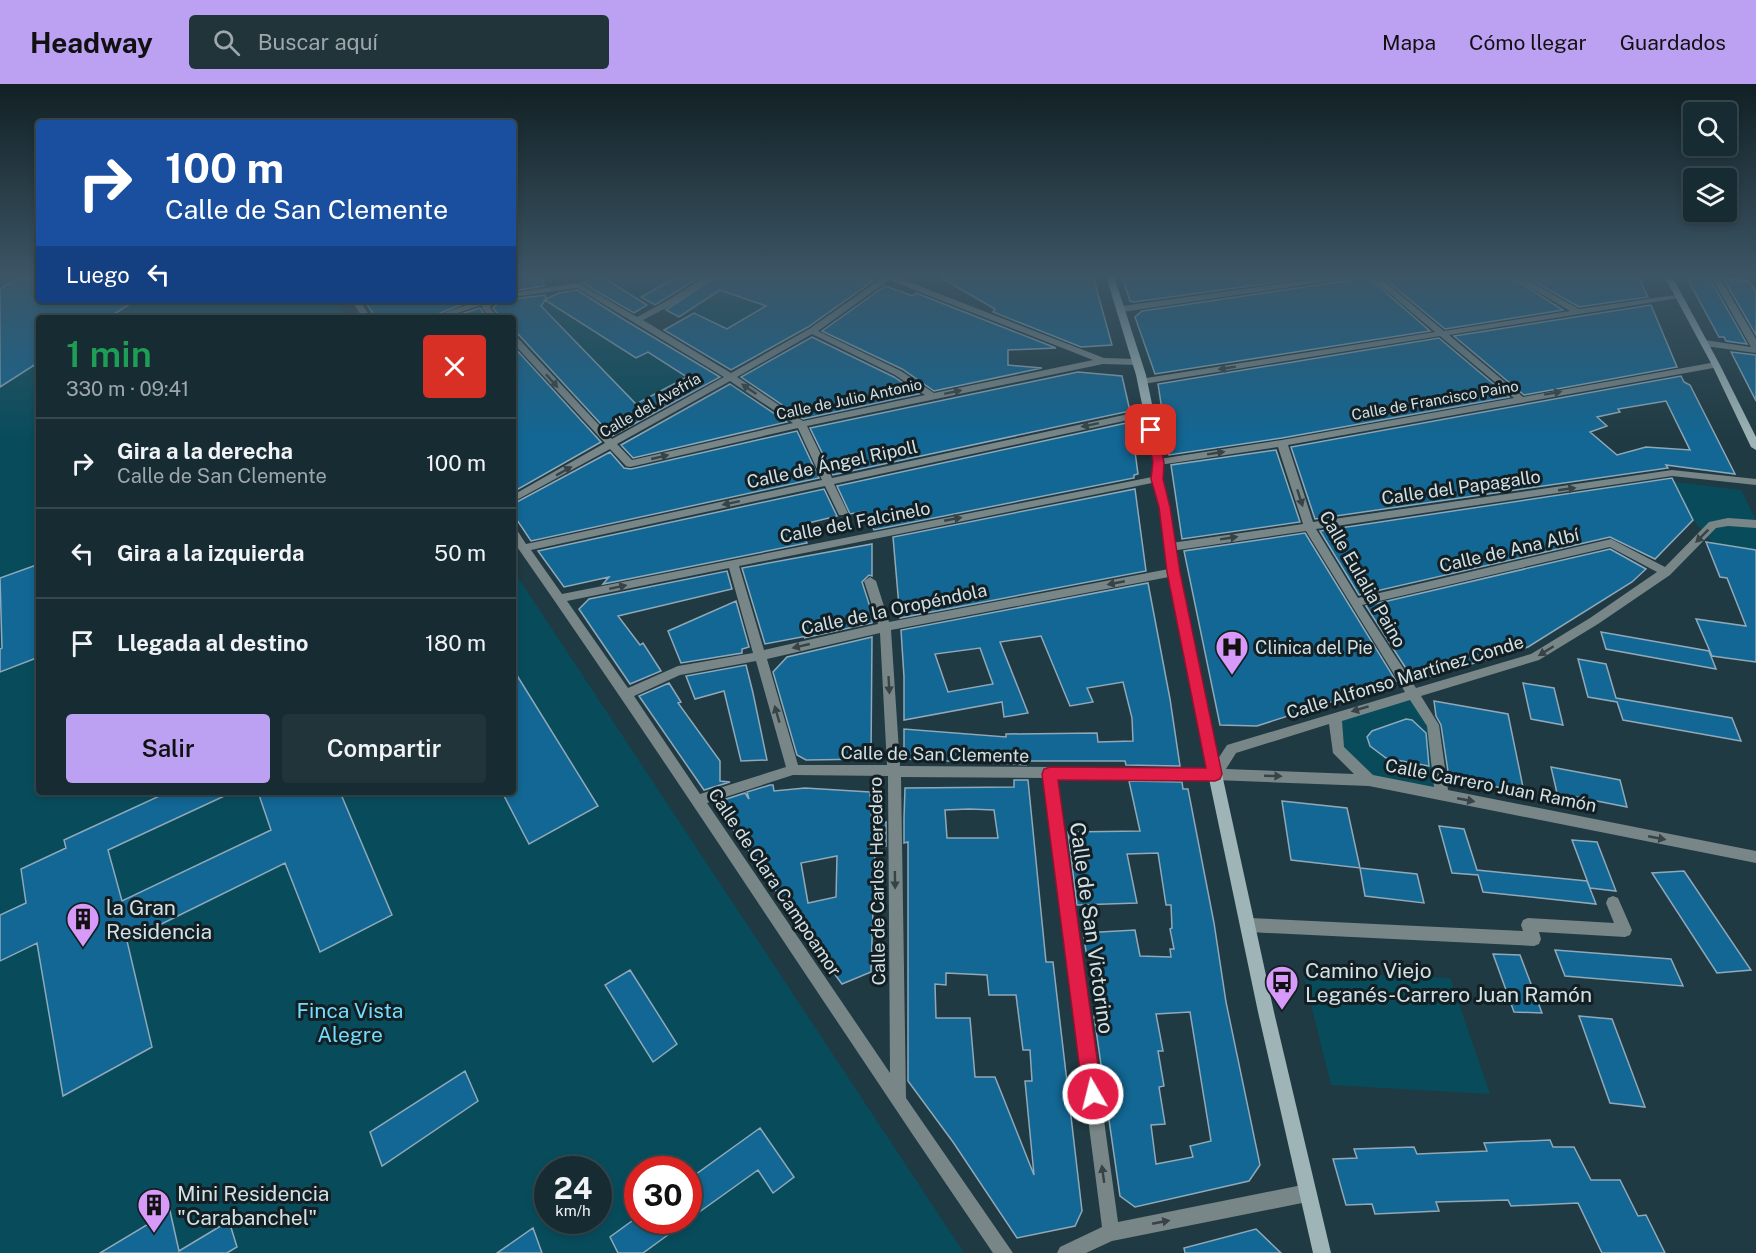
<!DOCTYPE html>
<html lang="es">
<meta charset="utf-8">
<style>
:root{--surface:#172c32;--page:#20343a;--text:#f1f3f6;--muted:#9ea7ac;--line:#36484d;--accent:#bca0f2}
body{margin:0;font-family:"Public Sans",sans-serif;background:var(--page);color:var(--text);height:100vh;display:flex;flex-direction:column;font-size:22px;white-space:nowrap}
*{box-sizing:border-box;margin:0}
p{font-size:20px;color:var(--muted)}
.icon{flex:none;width:33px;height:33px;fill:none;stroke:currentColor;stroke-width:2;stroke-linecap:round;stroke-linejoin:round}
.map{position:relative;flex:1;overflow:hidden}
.drawer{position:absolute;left:36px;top:231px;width:480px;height:480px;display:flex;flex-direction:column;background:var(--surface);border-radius:6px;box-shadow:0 3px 9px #0003,0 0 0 2px var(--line)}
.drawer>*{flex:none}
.guide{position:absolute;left:36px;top:36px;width:480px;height:183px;border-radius:6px;box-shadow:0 3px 9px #0003,0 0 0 2px var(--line);background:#1a4fa0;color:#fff;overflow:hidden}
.fabs{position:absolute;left:1683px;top:18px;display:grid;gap:12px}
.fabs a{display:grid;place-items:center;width:54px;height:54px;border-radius:6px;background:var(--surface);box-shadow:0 3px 9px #0003,0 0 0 2px var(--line);font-size:30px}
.speed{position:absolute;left:534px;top:1072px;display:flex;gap:12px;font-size:30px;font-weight:700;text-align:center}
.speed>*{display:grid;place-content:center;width:78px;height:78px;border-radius:50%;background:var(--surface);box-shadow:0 3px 9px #0003,0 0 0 2px var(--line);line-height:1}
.speed small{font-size:15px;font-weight:400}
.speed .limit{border:9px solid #d22;background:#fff;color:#111}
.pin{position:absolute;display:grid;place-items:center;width:51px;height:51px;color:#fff;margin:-26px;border-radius:12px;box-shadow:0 3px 9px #0006}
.me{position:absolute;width:66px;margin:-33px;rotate:352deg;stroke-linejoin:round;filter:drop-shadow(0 0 4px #0008)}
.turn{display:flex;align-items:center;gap:21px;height:126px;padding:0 30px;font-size:27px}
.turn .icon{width:78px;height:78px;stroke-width:2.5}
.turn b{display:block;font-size:42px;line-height:51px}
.then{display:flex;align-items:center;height:57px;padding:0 30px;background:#0003;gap:12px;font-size:22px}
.round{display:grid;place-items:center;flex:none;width:63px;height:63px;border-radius:6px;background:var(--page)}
.summary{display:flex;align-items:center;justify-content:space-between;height:102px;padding:0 30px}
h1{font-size:36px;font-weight:600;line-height:45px;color:#1e9e55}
.cta{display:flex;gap:12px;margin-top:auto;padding:12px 30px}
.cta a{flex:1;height:69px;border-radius:6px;background:var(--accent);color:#111;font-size:24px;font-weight:600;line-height:69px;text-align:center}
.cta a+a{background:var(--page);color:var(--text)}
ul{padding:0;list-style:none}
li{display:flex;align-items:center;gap:18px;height:90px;padding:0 30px;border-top:2px solid var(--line)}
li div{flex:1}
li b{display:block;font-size:22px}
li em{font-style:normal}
header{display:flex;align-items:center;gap:36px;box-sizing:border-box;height:84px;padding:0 30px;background:var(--accent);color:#111}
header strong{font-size:28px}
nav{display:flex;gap:33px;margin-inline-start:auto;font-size:21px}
.search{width:420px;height:54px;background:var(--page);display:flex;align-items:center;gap:15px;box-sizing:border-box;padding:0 21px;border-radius:6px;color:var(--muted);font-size:22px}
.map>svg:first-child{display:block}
</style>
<header>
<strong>Headway</strong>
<div class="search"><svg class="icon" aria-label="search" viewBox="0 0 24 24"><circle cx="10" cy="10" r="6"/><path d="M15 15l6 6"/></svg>Buscar aquí</div>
<nav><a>Mapa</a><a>Cómo llegar</a><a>Guardados</a></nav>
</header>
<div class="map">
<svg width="1756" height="1169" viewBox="0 0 1756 1169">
<rect width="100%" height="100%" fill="#1f3a42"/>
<path fill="#084c5c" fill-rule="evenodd" d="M0,192H39V216H335L347,234H39V708H513V486L964,1169H0ZM548,1086H598V1137H548ZM638,1086H688V1137H638Z
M622,192H672L674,193L638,215L628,209L609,219L588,207Z
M737,192H806L819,196L829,192L843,197L705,270L683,258L696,251L698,231L689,227Z
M565,216L598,236L585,242L596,249L623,236V266L636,274L648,267L687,293L636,320L540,220Z
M1675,398L1741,406L1756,436V466L1713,459L1693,436Z
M1412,610L1433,641L1442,712L1369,696L1338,665L1335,633Z
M1303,888L1450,894L1490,1010L1331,1001Z"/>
<path fill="#126794" stroke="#90a8b8" stroke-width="1.5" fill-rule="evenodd" d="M22,192L39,196V216H136L108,234H39V278L0,303V205Z
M513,192H543L544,202L513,207Z
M597,192H601L647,221L634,229L582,199Z
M678,192H702L655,221L641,213Z
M717,192H857L873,197L808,243L731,286L664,246L694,229L727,245L766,222L720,206L679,233L666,226Z
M938,192H1093L1112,261L1081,263L993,228L995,225Z
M1122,192H1323L1134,218L1130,217Z
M1358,192H1367L1430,247L1155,290L1135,233L1142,227L1352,196Z
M1381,192H1509L1563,226L1445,245Z
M1524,192H1638L1648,213L1579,223Z
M1686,192L1709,193L1747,260L1726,257L1724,253H1719Z
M1723,194L1749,197L1756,208V251Z
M885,202L913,212L916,209L1056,264L1008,266V281L1042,284L934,307L902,285L822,247Z
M577,206L623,235L720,293L612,352L518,250L513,249V234H501L493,224L499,218L513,215L545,211L546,215L559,209ZM545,216L636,274L648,268L687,293L636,320L541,222Z
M364,216H473L428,234H376Z
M1651,221L1677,283L1524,311L1454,252Z
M480,224L487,234H449Z
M812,253L894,293L919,310L803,335L741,293Z
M1439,254L1509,313L1282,354L1169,371L1158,300Z
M513,262L601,358L513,408Z
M1731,268L1756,271V317Z
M1078,288L1122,292L1130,327L833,391L810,344Z
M1681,292L1684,298L1690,301L1735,390L1666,381L1668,384L1315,435L1291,363ZM1666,317L1690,366L1646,363L1617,371L1590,348L1607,342L1597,333L1620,328L1618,325Z
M730,300L787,338L633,374L621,361Z
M1131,338L1138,390L1134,391V394L874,446L865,427L850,430L837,402Z
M797,347L819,394L531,457L513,430V420L610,368L624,384L631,385Z
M1276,366L1300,438L1182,455L1171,381Z
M1672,394L1693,436L1655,475L1610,453L1359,511L1320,447Z
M824,405L837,432L800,441L807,459L603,500L609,493L564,503L538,467Z
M1135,405L1146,487L900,534L893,453Z
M1305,449L1396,597L1257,642L1220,641L1184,467Z
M1706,458L1756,466V578L1712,572L1696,535L1746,542L1727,494L1720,493Z
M872,460V492L869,491L862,498L872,529V539L804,554L807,552L765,560L742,484Z
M1610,465L1646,485L1632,498L1528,563L1414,597L1366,522Z
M39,480V573L0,588V565L2,564L0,494Z
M727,487L732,505L618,532L640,561L643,559L661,587L630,600L579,525L589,515Z
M1148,499L1170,615L1180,682L1126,681L1125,677H1026V681L1014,680L904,675V645L1006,653V650L1097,649L1098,658L1133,657L1132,634L1123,598L1087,604L1093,618L1070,622L1041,552L1000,558L1028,629L1004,633L1002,618L904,636V593L901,546ZM980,564L993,600L948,608L935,570Z
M736,517L749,563L742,565V569L681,579L668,547Z
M1601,548L1709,567L1716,585L1606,565Z
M872,553L871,675L806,676L797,671L773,588L787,573Z
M1578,575L1606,580L1616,614L1732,634L1741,657L1623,636L1617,618L1588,613Z
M746,581L753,609L767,676L741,677L724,607L695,615L686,592Z
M513,585L598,722L529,760L502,708H513Z
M669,599L681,618L678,619L720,677V697L730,698L704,706L639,612Z
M1523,599L1554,604L1563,641L1531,635Z
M1434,617L1508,630L1524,708L1449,694L1441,641L1436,632Z
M1406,635L1412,636L1426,649L1429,682L1386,674L1370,662L1367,653L1372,647Z
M1551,683L1620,696L1627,723L1557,709Z
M1014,696H1028L1046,878H1053L1082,1127L1075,1142L1017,1154L953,1058L908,997V758L904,759V734L905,704L1014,703ZM969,725L994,726L998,754H947L945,726ZM946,889L987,891L989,911H1016L1023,966H1030L1032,997H1025L1034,1091L995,993H975L970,934H936L935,900L946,901Z
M1129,697L1182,698L1183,705H1188L1214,839L1226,918L1260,1081L1249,1097L1135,1123L1120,1112L1094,932H1102L1098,901L1094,873H1087L1083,849L1135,846L1140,872L1171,873L1170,865H1174L1170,845L1172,844L1171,821H1166L1158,769L1127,770L1137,819L1077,821L1068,748L1140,747ZM1190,928L1211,1057L1190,1062L1193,1073L1156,1080L1151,1041L1165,1040L1159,1003L1164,1002L1158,967H1163L1156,930Z
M770,701H773L774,707L805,704L870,708L872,741L886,738V762L875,764L871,888L842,900L796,838L764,788L714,719L745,709L749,715L747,708ZM837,772L836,813L808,819L801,779Z
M168,708H233L108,766L122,817L271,746L258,708H340L392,831L320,868L285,779L127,857L152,963L63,1012L37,859L0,877V831L26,819L21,785L66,764L64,756Z
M1282,717L1347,724L1360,784L1291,776Z
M1439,742L1464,745L1477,786L1587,797L1596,820L1483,808L1478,791L1452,789Z
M1572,756L1597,758L1616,807L1590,804Z
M1360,784L1417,790L1424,819L1365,812Z
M1684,787L1751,886L1717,889L1652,789Z
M1555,866L1671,875L1683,902L1565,892Z
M1493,870L1520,871L1542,929L1514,928Z
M630,886L677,960L653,978L605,901Z
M1579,932L1612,935L1645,1023L1610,1019Z
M465,987L478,1017L382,1082L370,1048Z
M760,1044L794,1093L773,1109L758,1086L688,1136V1096Z
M1550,1056L1553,1063H1574L1591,1096H1620L1638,1132L1646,1131L1665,1169H1602L1578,1119L1511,1122L1508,1116L1436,1118L1439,1127L1375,1130L1372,1120L1346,1121L1333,1075L1357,1074L1354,1065L1414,1063L1417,1070L1487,1067L1484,1059Z
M170,1127L179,1167L229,1137L237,1163L227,1169H100Z
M632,1137H687L643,1169H618L610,1153Z
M533,1144L542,1169H497Z
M1256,1145L1281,1169H1185L1184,1164Z"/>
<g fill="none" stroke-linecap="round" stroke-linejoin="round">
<path fill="#798687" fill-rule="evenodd" d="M706,192H715L676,219L643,236L731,289L809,245L882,194L881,192H894L1104,274L1138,275L1142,278L1138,281L1103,280L807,342L832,394L1147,326L1152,329L1147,332L834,400L848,429L847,431H839L825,402L531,466L562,510L1157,392L1161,393L1162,395L1157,398L739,482L764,566L878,540L864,497L870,493L876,497L889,538L1174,484L1178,485L1180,488L1178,491L1174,492L891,546L900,682L1212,684L1227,661L1405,608L1306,447L1171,467L1166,463L1171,459L1303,440L1278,363L1159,381L1154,378L1159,375L1282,356L1514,314L1440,252L1143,300L1138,297L1140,295L1435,248L1369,192H1378L1444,247L1570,227L1511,192H1520L1579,225L1682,210V214H1679L1449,251L1523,313L1716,278L1719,279V283L1288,361L1313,438L1672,386L1756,395V401L1672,392L1316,445L1358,514L1611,455L1665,483L1709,438L1728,434L1756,436V444L1728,442L1716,444L1670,491L1598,540L1539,576L1421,612L1439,641L1448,706L1756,767V779L1369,702L1215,696L1057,694L1118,1138L1307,1100L1313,1103L1316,1109L1313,1115L1307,1118L1112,1157L1086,1169H1057L1060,1163L1102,1143L1044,694L901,693L906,1014L1013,1169H993C831,932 677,692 513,457V445L517,446L526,460L822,396L798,344L630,383L626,382L610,365L513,418V411L605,359L513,259V251L516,252L612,355L724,293L577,204L513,213V209L578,199L637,233L670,215ZM889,196L1093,276L934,309L901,287L818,247ZM812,250L895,291L925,311L803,337L737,293ZM730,297L793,339L632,376L617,360ZM1610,463L1657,488L1590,534L1531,570L1416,604L1362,521ZM729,484L753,569L678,582L628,604L567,517ZM880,549L887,681H798L767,575ZM756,577L786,683L700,710L634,612L680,591ZM1410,616L1427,642L1434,703L1373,691L1344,663L1342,637ZM1329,640L1333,669L1354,690L1226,685L1236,669ZM793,691L888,692L890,989L707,719Z
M1337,192H1356L1352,194L1122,228L1118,225L1122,222Z
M1655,192H1665L1675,197L1668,199Z
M1711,192H1719L1756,255V269L1705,262L1701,259L1705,256L1751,263Z
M351,216H359L371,234H363Z
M480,216H492L490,224L499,234H490L482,224V221L442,234H430Z
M1613,812L1618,814L1632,846L1630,851L1625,853L1539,848L1541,855L1539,860L1534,862L1249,848L1244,846L1242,841L1244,836L1249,834L1523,847L1521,841L1523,836L1528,834L1614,839L1606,819L1608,814Z"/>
<path fill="#9eb4b6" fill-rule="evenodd" d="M1106,192H1114L1146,291L1164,378L1162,395L1170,423L1180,488L1222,690L1274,928L1331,1169H1313L1258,928L1208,690L1168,488L1160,423L1152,395L1154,378L1136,291Z
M1664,192H1672L1720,281L1756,353V366L1751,363L1712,281Z"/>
</g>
<defs><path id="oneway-solid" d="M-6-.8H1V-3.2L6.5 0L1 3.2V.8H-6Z" transform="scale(1.5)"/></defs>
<g fill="#374346">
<use href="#oneway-solid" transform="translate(1227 284) rotate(171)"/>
<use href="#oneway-solid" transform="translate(552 297) rotate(48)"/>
<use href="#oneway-solid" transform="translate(749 305) rotate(-146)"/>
<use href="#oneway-solid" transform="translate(953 308) rotate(-12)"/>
<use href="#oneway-solid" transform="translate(1553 309) rotate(-10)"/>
<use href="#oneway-solid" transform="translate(1090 341) rotate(168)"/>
<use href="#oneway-solid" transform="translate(1216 369) rotate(-9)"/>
<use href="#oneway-solid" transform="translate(660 373) rotate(-13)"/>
<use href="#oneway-solid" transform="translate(564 387) rotate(-29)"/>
<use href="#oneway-solid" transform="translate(1567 405) rotate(-8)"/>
<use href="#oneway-solid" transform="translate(1300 414) rotate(72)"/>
<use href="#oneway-solid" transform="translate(731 419) rotate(168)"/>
<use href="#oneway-solid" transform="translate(953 435) rotate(-11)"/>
<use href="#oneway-solid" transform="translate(1702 452) rotate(135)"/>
<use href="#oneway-solid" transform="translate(1229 454) rotate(-9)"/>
<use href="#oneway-solid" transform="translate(1116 499) rotate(169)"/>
<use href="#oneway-solid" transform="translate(618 503) rotate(-12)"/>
<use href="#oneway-solid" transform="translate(801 562) rotate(167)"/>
<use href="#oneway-solid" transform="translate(1546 567) rotate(148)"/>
<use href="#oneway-solid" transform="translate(889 601) rotate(87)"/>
<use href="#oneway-solid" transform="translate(1360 625) rotate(163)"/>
<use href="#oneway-solid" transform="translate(777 630) rotate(-106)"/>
<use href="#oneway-solid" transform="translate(1273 692) rotate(2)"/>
<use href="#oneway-solid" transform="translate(1466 716) rotate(11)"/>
<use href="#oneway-solid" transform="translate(1657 754) rotate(11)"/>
<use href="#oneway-solid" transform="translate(895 796) rotate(89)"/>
<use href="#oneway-solid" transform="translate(1103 1090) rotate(-98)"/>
<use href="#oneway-solid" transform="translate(1161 1138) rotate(-11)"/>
</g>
<linearGradient id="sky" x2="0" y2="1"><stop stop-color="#112024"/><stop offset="0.54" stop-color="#3c5565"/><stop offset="1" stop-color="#3c5565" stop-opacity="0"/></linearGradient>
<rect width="1756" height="355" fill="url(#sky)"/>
<path fill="#e11d48" stroke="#92132f" stroke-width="1.5" d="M1151,342L1156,346L1164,378L1163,395L1170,423L1180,488L1222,690L1220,695L1215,697L1058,696L1102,1010L1099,1017L1093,1020L1086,1017L1083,1010L1042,690L1044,685L1050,683L1206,684L1167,488L1159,423L1151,395L1153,378L1146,346Z"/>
<defs>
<g id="hospital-pin" transform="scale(1.725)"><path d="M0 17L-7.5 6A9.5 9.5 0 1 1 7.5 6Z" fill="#d89af8" stroke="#131f23"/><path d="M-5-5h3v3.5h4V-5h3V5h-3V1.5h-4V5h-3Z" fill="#111"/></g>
<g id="building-pin" transform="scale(1.725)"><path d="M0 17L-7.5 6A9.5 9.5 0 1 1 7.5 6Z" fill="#d89af8" stroke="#131f23"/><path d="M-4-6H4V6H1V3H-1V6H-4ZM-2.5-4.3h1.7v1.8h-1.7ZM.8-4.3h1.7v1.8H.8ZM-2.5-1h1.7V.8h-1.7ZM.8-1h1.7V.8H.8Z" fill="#111"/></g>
<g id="bus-pin" transform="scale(1.725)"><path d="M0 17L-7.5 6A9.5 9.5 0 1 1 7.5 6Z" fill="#d89af8" stroke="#131f23"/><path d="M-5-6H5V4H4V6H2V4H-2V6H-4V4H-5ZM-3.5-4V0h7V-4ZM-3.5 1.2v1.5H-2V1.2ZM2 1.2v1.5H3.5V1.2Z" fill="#111"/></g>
</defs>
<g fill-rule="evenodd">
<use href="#hospital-pin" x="1232" y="563"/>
<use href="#building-pin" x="83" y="835"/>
<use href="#bus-pin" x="1282" y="898"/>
<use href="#building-pin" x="154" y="1121"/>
</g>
<g text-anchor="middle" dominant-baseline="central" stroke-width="6" stroke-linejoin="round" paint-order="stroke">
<g font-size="15" fill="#d1e1e6" stroke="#131f23">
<text transform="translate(849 315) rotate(-12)">Calle de Julio Antonio</text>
<text transform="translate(1435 316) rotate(-10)">Calle de Francisco Paino</text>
<text transform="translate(650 321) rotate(-30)">Calle del Avefría</text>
</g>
<g font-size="18" fill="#d1e1e6" stroke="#131f23">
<text transform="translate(832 380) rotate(-12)">Calle de Ángel Ripoll</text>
<text transform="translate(1461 403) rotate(-8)">Calle del Papagallo</text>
<text transform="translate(855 438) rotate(-11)">Calle del Falcinelo</text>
<text transform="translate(1509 466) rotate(-13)">Calle de Ana Albí</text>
<text transform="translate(1363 495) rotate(60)">Calle Eulalia Paino</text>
<text transform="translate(894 525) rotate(-12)">Calle de la Oropéndola</text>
<text transform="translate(1405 593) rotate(-17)">Calle Alfonso Martínez Conde</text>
<text transform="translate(935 670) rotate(1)">Calle de San Clemente</text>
<text transform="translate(1491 701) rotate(11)">Calle Carrero Juan Ramón</text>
<text transform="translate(877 797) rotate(-91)">Calle de Carlos Heredero</text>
<text transform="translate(775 798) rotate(56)">Calle de Clara Campoamor</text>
</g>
<g font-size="18" fill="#d1e1e6" stroke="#131f23" text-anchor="start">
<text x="1255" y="563">Clinica del Pie</text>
</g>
<g font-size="21" fill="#d1e1e6" stroke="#131f23" text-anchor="start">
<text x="106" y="823">la Gran<tspan x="106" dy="24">Residencia</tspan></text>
<text x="1305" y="886">Camino Viejo<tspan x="1305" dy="24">Leganés-Carrero Juan Ramón</tspan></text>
<text x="177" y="1109">Mini Residencia<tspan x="177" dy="24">"Carabanchel"</tspan></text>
</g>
<g font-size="21" fill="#d1e1e6" stroke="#131f23">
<text transform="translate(1092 844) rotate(82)">Calle de San Victorino</text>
</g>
<g font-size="21" fill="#74ddfd" stroke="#131f23">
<text x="350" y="926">Finca Vista<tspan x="350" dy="24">Alegre</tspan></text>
</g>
</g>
</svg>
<div class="fabs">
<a><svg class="icon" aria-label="search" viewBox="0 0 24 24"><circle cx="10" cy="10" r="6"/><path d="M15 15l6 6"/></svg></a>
<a><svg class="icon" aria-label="layers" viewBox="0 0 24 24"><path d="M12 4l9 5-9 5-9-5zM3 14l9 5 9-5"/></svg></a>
</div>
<div class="speed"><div>24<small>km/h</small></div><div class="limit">30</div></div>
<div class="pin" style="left:1151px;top:346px;background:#d93025"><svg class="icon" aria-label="arrive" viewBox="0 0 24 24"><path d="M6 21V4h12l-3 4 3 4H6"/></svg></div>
<svg class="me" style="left:1093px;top:1010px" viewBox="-20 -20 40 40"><circle r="17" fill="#e11d48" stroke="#fff" stroke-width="3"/><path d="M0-11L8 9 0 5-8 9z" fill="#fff"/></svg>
<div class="guide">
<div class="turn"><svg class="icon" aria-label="right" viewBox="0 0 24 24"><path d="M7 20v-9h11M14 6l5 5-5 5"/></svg><div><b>100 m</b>Calle de San Clemente</div></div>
<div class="then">Luego<svg class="icon" aria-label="left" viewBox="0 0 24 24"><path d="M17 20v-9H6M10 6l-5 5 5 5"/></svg></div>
</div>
<section class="drawer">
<div class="summary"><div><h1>1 min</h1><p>330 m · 09:41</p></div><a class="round" style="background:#d93025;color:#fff"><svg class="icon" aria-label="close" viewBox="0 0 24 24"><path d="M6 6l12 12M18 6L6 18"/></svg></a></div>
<ul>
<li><svg class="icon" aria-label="right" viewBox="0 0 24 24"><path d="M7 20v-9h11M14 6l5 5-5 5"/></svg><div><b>Gira a la derecha</b><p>Calle de San Clemente</p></div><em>100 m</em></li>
<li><svg class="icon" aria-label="left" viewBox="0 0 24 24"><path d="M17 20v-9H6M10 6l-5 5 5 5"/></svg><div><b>Gira a la izquierda</b></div><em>50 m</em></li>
<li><svg class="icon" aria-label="arrive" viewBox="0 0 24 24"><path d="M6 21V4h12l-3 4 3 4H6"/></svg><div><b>Llegada al destino</b></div><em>180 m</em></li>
</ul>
<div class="cta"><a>Salir</a><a>Compartir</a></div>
</section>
</div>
